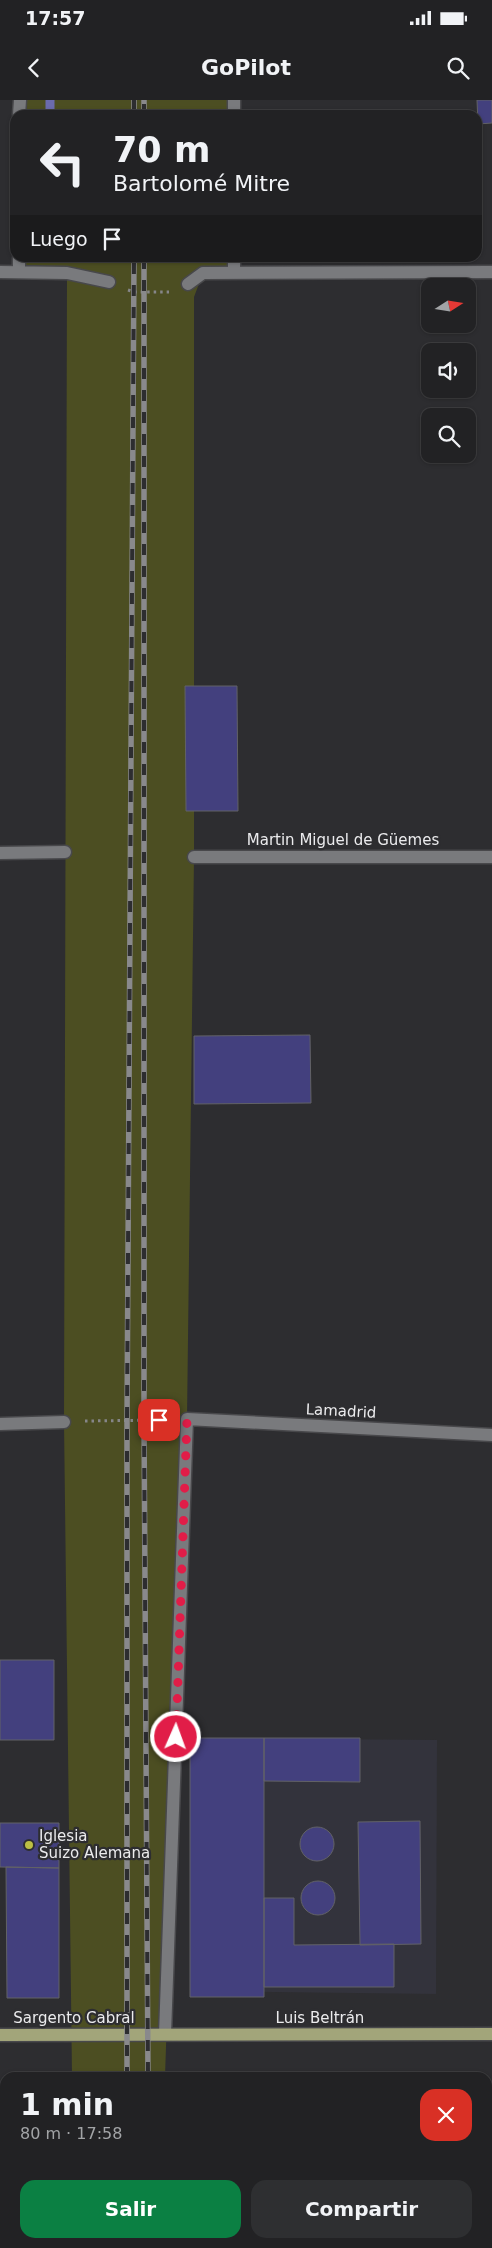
<!DOCTYPE html>
<html lang="es">
<meta charset="utf-8">
<style>
:root{--surface:#222224;--page:#2e2f31;--text:#f1f3f6;--muted:#a2a4a6;--line:#3f3f41;--accent:#0b8043}
body{margin:0;font-family:"DejaVu Sans",sans-serif;background:var(--page);color:var(--text);height:100vh;display:flex;flex-direction:column;font-size:19px;white-space:nowrap}
*{box-sizing:border-box;margin:0}
p{font-size:16px;color:var(--muted)}
.icon{flex:none;width:28px;height:28px;fill:none;stroke:currentColor;stroke-width:2;stroke-linecap:round;stroke-linejoin:round}
.map{position:relative;flex:1;overflow:hidden}
.details{position:absolute;left:0px;top:1972px;width:492px;height:176px;display:flex;flex-direction:column;background:var(--surface);border-radius:15px 15px 0 0;box-shadow:0 1px 4px #0004,0 0 0 1px var(--line)}
.details>*{flex:none}
.banner{position:absolute;left:10px;top:10px;width:472px;height:152px;border-radius:15px;box-shadow:0 1px 4px #0004,0 0 0 1px var(--line);background:#222224;color:var(--text);overflow:hidden}
.needle{width:32px;rotate:78deg}
.fabs{position:absolute;left:421px;top:178px;display:grid;gap:10px}
.fabs a{display:grid;place-items:center;width:55px;height:55px;border-radius:10px;background:var(--surface);box-shadow:0 1px 4px #0004,0 0 0 1px var(--line);font-size:25px}
.pin{position:absolute;display:grid;place-items:center;width:42px;height:42px;color:#fff;margin:-21px;border-radius:10px;box-shadow:0 2px 8px #0006}
.me{position:absolute;width:55px;margin:-28px;rotate:2deg;stroke-linejoin:round;filter:drop-shadow(0 0 4px #0008)}
.turn{display:flex;align-items:center;gap:18px;height:105px;padding:0 20px;font-size:22px}
.turn .icon{width:65px;height:65px;stroke-width:2.5}
.turn b{display:block;font-size:35px;line-height:42px}
.then{display:flex;align-items:center;height:48px;padding:0 20px;background:#0003;gap:10px;font-size:19px}
.round{display:grid;place-items:center;flex:none;width:52px;height:52px;border-radius:15px;background:var(--page)}
.headline{display:flex;align-items:center;justify-content:space-between;height:85px;padding:0 20px}
h1{font-size:30px;font-weight:700;line-height:38px}
.cta{display:flex;gap:10px;margin-top:auto;padding:10px 20px}
.cta a{flex:1;height:58px;border-radius:15px;background:var(--accent);color:#fff;font-size:20px;font-weight:700;line-height:58px;text-align:center}
.cta a+a{background:var(--page);color:var(--text)}
.status{display:flex;justify-content:space-between;align-items:center;height:35px;padding:0 25px;background:var(--surface);direction:ltr}
.status svg{height:14px;fill:currentColor}
header{display:flex;justify-content:space-between;align-items:center;height:65px;padding:0 20px;background:var(--surface);font-size:22px;font-weight:700}
.map>svg:first-child{display:block}
</style>
<div class="status"><b>17:57</b><svg viewBox="0 0 49 12"><path d="M0 12V9h3v3zM5 12V6h3v6zM10 12V3h3v9zM15 12V0h3v12zM26 1h20v11H26zM47 4h2v5h-2z"/></svg></div>
<header><svg class="icon" aria-label="back" viewBox="0 0 24 24"><path d="M15 5l-7 7 7 7"/></svg>GoPilot<svg class="icon" aria-label="search" viewBox="0 0 24 24"><circle cx="10" cy="10" r="6"/><path d="M15 15l6 6"/></svg></header>
<div class="map">
<svg width="492" height="2148" viewBox="0 0 492 2148">
<rect width="100%" height="100%" fill="#2d2d30"/>
<path fill="#33333c" d="M192,1638L437,1640L436,1894L190,1891Z"/>
<path fill="#4c4e22" d="M20,0H234V15H19Z
M19,158H234V172L203,173L194,197V757L187,1319L165,1977H72L64,1322L67,173L19,172Z
M74,2144H165V2148H74Z"/>
<g fill="none" stroke-linecap="round" stroke-linejoin="round">
<path stroke="#6b6bad" stroke-width="9" d="M50,15V0"/>
</g>
<path fill="#43407e" stroke="#626266" d="M477,0H492V23L478,24Z
M185,586H237L238,711H186Z
M310,935L311,1003L194,1004V936Z
M0,1560H54V1640H0Z
M190,1638H264V1897H190Z
M264,1638H360V1682L264,1681Z
M420,1721L421,1844L360,1845L358,1722Z
M0,1723H59V1768L0,1767Z
M300 1744a17 17 0 1 1 34 0a17 17 0 1 1-34 0Z
M6,1767L59,1768V1898H7Z
M301 1798a17 17 0 1 1 34 0a17 17 0 1 1-34 0Z
M264,1798H294V1845L394,1844V1887H264Z
M2,2019H5V2095Z
M7,2144H63V2148H7Z
M216,2144H303V2148H235V2145Z
M303,2144H365V2148H303Z
M365,2144H451V2148H365Z"/>
<g fill="none" stroke-linecap="round" stroke-linejoin="round">
<g stroke="#48484b" stroke-width="15">
<path id="minor" d="M19,15L20,0
M234,15V0
M0,172L67,173L109,182
M19,172V158
M234,172V158
M188,184L203,173L492,172
M0,753L65,752
M194,757H492
M0,1324L64,1322
M165,1934L187,1319L492,1335"/>
</g>
<g stroke="#48484b" stroke-width="15">
<path id="major" d="M0,1935L492,1934"/>
</g>
<path stroke="#868689" stroke-width="3" stroke-dasharray="2.5 4" stroke-linecap="butt" d="M128,190L134,192H169
M85,1321L166,1320"/>
<use href="#minor" stroke="#797a7d" stroke-width="12"/>
<use href="#major" stroke="#a2a57a" stroke-width="12"/>
<g stroke="#89898c" stroke-width="5.5">
<path id="rail" d="M134,0V15
M144,15V0
M144,158V1320L148,1978
M127,1978V1320L134,158
M127,2144V2148
M149,2144V2148"/>
</g>
<use href="#rail" stroke="#2d2d30" stroke-width="4" stroke-dasharray="11" stroke-linecap="butt"/>
</g>
<g fill="none" stroke-linecap="round" stroke-linejoin="round">
<path stroke="#e11d48" stroke-width="9" stroke-dasharray="0 16.2" d="M159,1320L187,1319L176,1637"/>
</g>
<circle fill="#bcbf44" stroke="#2d2d30" stroke-width="2" cx="29" cy="1745" r="5"/>
<g text-anchor="middle" dominant-baseline="central" stroke-width="4.5" stroke-linejoin="round" paint-order="stroke">
<g font-size="15" fill="#ebebed" stroke="#2d2d30">
<text x="343" y="740">Martin Miguel de Güemes</text>
<text transform="translate(341 1311) rotate(3)">Lamadrid</text>
<text x="74" y="1918">Sargento Cabral</text>
<text x="320" y="1918">Luis Beltrán</text>
</g>
<g font-size="15" fill="#ebebed" stroke="#2d2d30" text-anchor="start">
<text x="39" y="1736">Iglesia<tspan x="39" dy="17">Suizo Alemana</tspan></text>
</g>
</g>
</svg>
<div class="fabs">
<a><svg class="needle" viewBox="-14 -14 28 28"><path d="M0-13l5 13h-10z" fill="#e53935"/><path d="M0 13l5-13h-10z" fill="#a2a4a6"/></svg></a>
<a><svg class="icon" aria-label="sound" viewBox="0 0 24 24"><path d="M4 9h4l5-4v14l-5-4H4zM17 9q2 3 0 6"/></svg></a>
<a><svg class="icon" aria-label="search" viewBox="0 0 24 24"><circle cx="10" cy="10" r="6"/><path d="M15 15l6 6"/></svg></a>
</div>
<div class="pin" style="left:159px;top:1320px;background:#d93025"><svg class="icon" aria-label="arrive" viewBox="0 0 24 24"><path d="M6 21V4h12l-3 4 3 4H6"/></svg></div>
<svg class="me" style="left:176px;top:1637px" viewBox="-20 -20 40 40"><circle r="17" fill="#e11d48" stroke="#fff" stroke-width="3"/><path d="M0-11L8 9 0 5-8 9z" fill="#fff"/></svg>
<div class="banner">
<div class="turn"><svg class="icon" aria-label="left" viewBox="0 0 24 24"><path d="M17 20v-9H6M10 6l-5 5 5 5"/></svg><div><b>70 m</b>Bartolomé Mitre</div></div>
<div class="then">Luego<svg class="icon" aria-label="arrive" viewBox="0 0 24 24"><path d="M6 21V4h12l-3 4 3 4H6"/></svg></div>
</div>
<section class="details">
<div class="headline"><div><h1>1 min</h1><p>80 m · 17:58</p></div><a class="round" style="background:#d93025;color:#fff"><svg class="icon" aria-label="close" viewBox="0 0 24 24"><path d="M6 6l12 12M18 6L6 18"/></svg></a></div>
<div class="cta"><a>Salir</a><a>Compartir</a></div>
</section>
</div>
